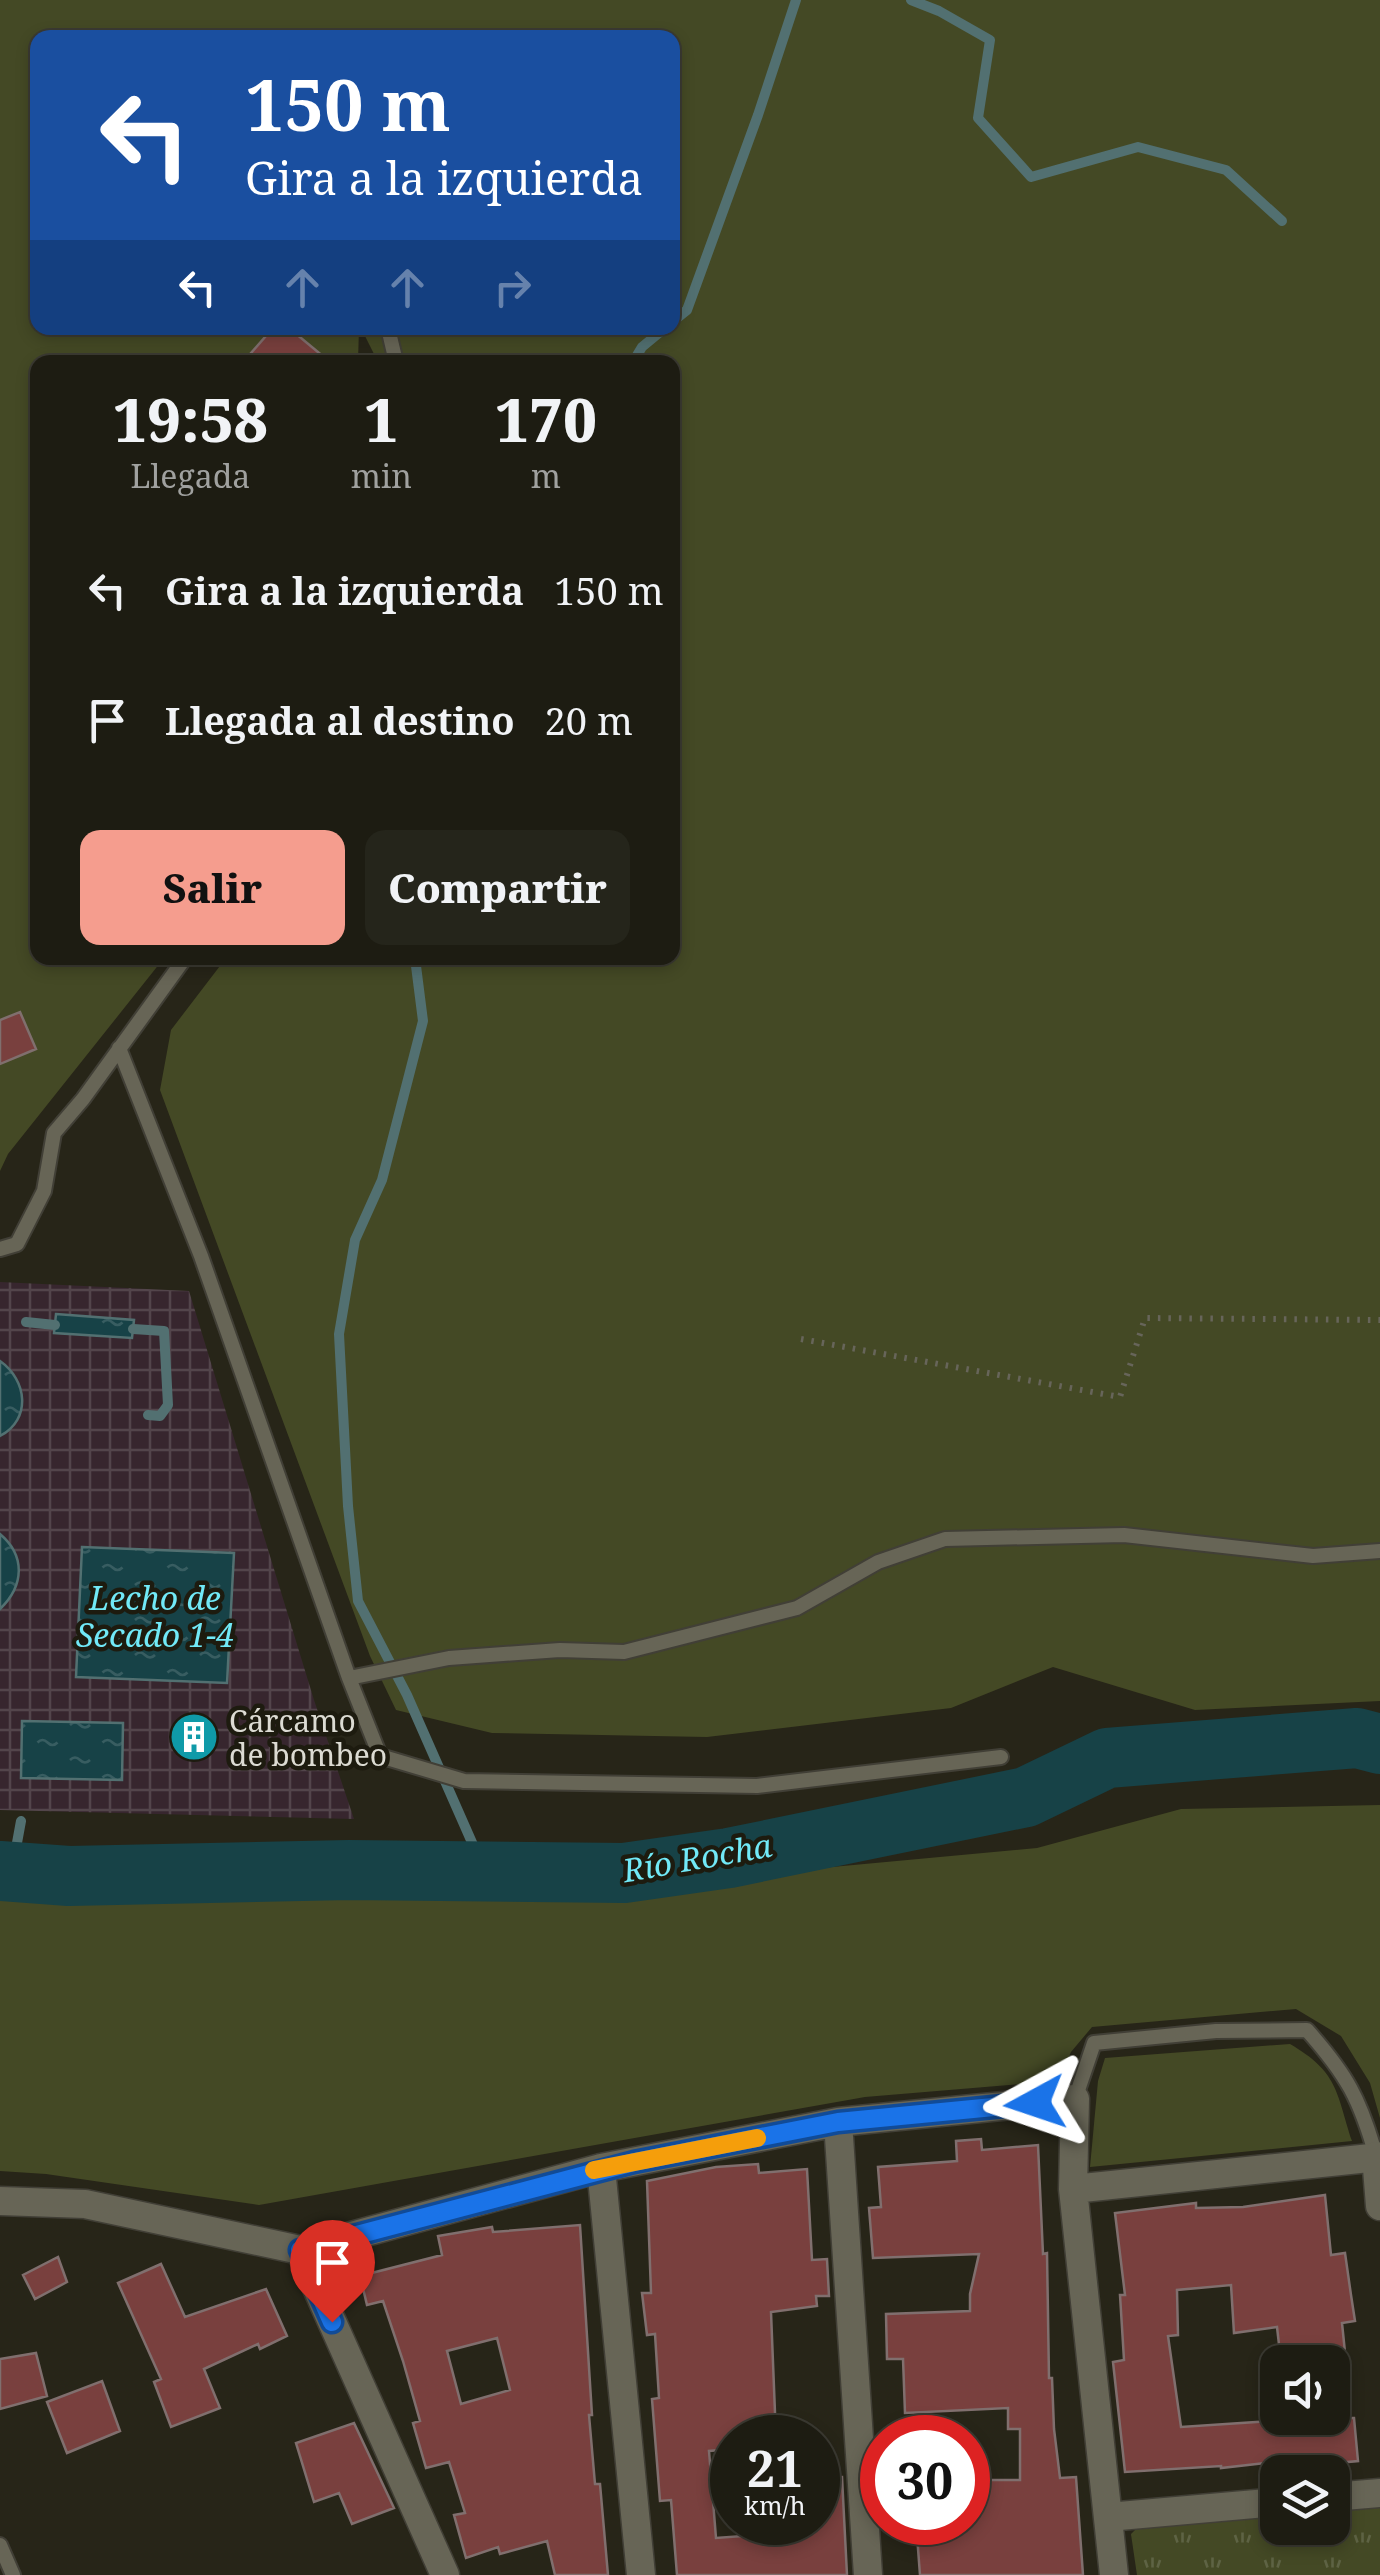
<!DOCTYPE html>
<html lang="es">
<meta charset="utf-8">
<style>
:root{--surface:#1d1c12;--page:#25251b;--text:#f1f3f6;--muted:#a0a19f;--line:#3b3a32;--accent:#f59d8e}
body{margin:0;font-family:"Noto Serif",serif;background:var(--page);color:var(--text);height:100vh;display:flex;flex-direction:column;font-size:38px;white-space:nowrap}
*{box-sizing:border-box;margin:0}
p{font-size:32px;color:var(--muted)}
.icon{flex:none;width:55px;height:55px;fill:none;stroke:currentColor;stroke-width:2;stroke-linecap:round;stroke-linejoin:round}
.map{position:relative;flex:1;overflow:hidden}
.panel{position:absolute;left:30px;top:355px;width:650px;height:610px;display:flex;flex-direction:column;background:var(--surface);border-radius:20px;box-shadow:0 5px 15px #0003,0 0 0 2px var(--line)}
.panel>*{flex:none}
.top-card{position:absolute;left:30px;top:30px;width:650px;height:305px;border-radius:20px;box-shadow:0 5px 15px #0003,0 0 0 2px var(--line);background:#1a4fa0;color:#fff;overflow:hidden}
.buttons{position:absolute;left:1260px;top:2345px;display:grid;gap:20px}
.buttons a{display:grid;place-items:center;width:90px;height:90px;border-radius:20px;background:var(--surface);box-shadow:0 5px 15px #0003,0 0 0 2px var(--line);font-size:50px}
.speed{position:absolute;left:710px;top:2415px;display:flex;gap:20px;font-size:50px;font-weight:700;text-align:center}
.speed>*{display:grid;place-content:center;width:130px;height:130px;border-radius:50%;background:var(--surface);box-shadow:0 5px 15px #0003,0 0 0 2px var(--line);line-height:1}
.speed small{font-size:25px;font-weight:400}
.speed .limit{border:15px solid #d22;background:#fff;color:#111}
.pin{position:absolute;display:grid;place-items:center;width:85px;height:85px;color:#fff;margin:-102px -42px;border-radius:50% 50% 50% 0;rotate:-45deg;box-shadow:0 0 10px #0007}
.pin .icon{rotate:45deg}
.me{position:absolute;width:110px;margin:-55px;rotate:265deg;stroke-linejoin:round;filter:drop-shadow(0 0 8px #0008)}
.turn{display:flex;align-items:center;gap:35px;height:210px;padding:0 50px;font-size:45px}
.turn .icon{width:130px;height:130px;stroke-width:2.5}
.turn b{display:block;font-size:70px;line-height:85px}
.lanes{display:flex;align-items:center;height:95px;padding:0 50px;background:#0003;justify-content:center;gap:50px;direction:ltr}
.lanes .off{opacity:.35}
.eta{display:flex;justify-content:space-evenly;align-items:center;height:170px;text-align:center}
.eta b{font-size:60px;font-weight:800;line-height:70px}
.primary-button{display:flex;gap:20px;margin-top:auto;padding:20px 50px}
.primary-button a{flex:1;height:115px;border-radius:20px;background:var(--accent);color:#111;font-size:40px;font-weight:800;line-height:115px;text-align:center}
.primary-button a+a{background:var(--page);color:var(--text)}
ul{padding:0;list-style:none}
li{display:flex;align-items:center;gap:30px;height:130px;padding:0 50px}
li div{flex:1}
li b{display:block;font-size:38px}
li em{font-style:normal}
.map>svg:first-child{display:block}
</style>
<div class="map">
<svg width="1380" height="2575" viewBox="0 0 1380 2575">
<defs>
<pattern id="industrial-grid" width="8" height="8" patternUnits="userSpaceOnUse" patternTransform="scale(2.5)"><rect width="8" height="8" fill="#37262e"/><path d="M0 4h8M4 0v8" fill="none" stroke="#53454b"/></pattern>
<pattern id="park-tufts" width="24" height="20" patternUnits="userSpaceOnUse" patternTransform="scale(2.5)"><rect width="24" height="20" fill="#444925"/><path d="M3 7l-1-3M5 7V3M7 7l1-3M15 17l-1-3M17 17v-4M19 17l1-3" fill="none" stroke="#5e6344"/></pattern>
<pattern id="water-ripples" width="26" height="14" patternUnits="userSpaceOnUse" patternTransform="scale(2.5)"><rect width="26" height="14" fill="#174247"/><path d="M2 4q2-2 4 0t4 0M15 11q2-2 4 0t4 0" fill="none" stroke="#385d61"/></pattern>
</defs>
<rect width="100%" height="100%" fill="#272518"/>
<path fill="url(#industrial-grid)" d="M0,1282L189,1291L314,1700L354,1819L0,1810Z"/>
<path fill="#444925" d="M0,0H1380V1701L1195,1710L1053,1667L951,1708L707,1737L492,1733L396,1710L370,1656L160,1090L171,1030L226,958H672V362H378L361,328H672V38H38V328H359L358,362H38V958H164L8,1154L0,1171Z
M1380,1805V2118L1370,2083L1341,2036L1296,2009L1092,2027L1071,2052L1058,2081L865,2097L259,2205L46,2174L0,2171V1889L92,1884L583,1890L1037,1848L1181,1809Z
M1290,2044C1338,2072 1336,2091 1352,2141L1090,2167L1098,2081L1105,2058Z"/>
<path fill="url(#park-tufts)" d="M1369,2501L1380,2507V2575H1137L1131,2534L1140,2525L1277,2511L1278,2528H1332L1333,2505Z"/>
<path fill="url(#water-ripples)" stroke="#527071" stroke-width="2.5" d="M56,1314L134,1320L132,1338L54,1333Z
M0,1361C27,1380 32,1419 0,1436Z
M0,1534C26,1556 24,1586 0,1609Z
M82,1547L234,1553L227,1683L76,1677Z
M22,1721L123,1723L122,1780L21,1778Z"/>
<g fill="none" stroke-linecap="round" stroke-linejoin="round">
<path stroke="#527071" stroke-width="10" d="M911,0L939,11L990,40L978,118L1031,177L1138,147L1226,170L1282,221
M672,322L687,310L758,115L796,0
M633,362L642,347L665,328
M415,958L423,1021L382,1180L355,1240L339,1334L348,1506L358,1601L407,1695L485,1872
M26,1322L55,1325
M133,1329L164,1331L168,1405L160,1416L148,1415
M12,1870L21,1821"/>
<path stroke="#174247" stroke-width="60" d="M0,1871L69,1876L349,1870L624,1873L729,1858L1026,1797L1107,1758L1357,1738L1380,1744"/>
</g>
<path fill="#79403e" stroke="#806f6e" stroke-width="2.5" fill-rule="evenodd" d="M273,328H289L330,362H243Z
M20,1012L36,1049L0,1064V1020Z
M181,1722L209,1724L206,1752L178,1750Z
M981,2139L982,2150L1038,2145L1043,2254L1047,2253L1049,2378H1052L1054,2429L1060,2478L1076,2477L1083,2575H920L916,2522H968V2480H1020V2429H1008V2408L905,2413L903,2359H887L886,2314L970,2311V2294L979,2254L873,2258L869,2208L881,2207L878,2167L957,2161L956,2141Z
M758,2164L759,2173L807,2169L812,2260L827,2259L829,2296H816L817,2306L771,2312L776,2438H732V2449L709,2451L716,2538L784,2533V2522H818V2478L842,2477L847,2575H677L671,2500L660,2501L652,2399L659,2398L655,2334L647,2335L642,2293H651L647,2181L716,2167Z
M1325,2195L1331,2255L1345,2253L1351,2295L1355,2321L1342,2323L1346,2362H1281L1277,2327L1234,2333L1231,2285L1177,2290L1178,2335L1168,2336L1181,2427L1271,2421L1270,2418H1354L1358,2461L1283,2468L1282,2461L1221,2468V2466L1125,2472L1113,2362L1124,2360L1120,2295H1125L1115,2213L1196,2203V2208L1243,2207Z
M580,2225L592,2415H589L595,2484H600L608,2575H555L547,2541L500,2554L498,2547L466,2558L454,2515L465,2513L449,2462L426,2468L413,2423L420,2421L403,2361L383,2301L367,2305L360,2276L442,2255L438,2236L492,2227L493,2232ZM497,2338L510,2390L461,2404L447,2351Z
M58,2257L67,2282L35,2299L23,2275Z
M161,2264L185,2317L266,2289L287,2336L260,2349L258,2344L204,2369L220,2408L171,2427L154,2382L161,2379L118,2283Z
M36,2353L47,2396L0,2409V2359Z
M102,2381L120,2431L67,2453L47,2402Z
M354,2423L394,2508L352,2524L339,2493L314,2502L296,2443Z"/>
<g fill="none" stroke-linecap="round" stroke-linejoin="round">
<g stroke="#413f36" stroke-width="18">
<path id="lane" d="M388,328L396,362
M119,1048L201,1256L349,1678L380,1756L464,1781L757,1786L1001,1757
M0,1249L17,1244L44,1191L54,1133L83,1099L185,958
M349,1678L449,1658L560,1650L624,1652L797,1608L878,1562L945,1539L1124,1535L1313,1556L1380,1551
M1075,2099L1094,2043L1216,2031L1307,2030C1347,2075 1360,2099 1376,2156
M0,2545L13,2575"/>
</g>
<g stroke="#413f36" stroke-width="31">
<path id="street" d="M838,2122L868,2575
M1376,2156L1380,2206
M601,2168L641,2575
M1073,2189L1380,2157
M0,2201L85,2204L300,2250L601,2168L838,2122L1075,2099L1073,2189L1114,2575
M300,2250L445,2575
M1332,2497L1380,2493
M1108,2517L1278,2502"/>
</g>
<path stroke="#67655a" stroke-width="6" stroke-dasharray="2.5 8" stroke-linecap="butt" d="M801,1339L1120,1397L1145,1318L1380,1320"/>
<use href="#lane" stroke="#676556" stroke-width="14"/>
<use href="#street" stroke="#676556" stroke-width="28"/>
</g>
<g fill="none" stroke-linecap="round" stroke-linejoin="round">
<g stroke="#114b97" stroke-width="25">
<path id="route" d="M332,2322L300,2250L634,2162L838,2122L1035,2103"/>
</g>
<use href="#route" stroke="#1a73e8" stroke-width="18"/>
<path stroke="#f59e0b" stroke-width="18" d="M594,2170L757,2138"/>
</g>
<defs>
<g id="building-disc" transform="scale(2.5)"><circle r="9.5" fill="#0f9aa8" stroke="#1d1b0f"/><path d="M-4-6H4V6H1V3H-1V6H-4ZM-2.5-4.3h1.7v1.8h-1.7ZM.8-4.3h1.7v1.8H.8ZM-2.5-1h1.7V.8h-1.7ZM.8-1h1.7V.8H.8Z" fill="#fff"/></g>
</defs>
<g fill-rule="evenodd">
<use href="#building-disc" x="194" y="1737"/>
</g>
<g text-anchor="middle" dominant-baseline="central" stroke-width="9" stroke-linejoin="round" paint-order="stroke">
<g font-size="30" fill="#dcdbd3" stroke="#1d1b0f" text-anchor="start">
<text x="229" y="1720">Cárcamo<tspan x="229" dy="34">de bombeo</tspan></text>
</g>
<g font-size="32" font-style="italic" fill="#71e9f7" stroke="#1d1b0f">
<text x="155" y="1597">Lecho de<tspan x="155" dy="37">Secado 1-4</tspan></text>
<text transform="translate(697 1857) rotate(-10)">Río Rocha</text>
</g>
</g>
</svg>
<div class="buttons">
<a><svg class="icon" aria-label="sound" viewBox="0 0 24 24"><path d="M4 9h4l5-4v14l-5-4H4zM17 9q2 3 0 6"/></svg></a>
<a><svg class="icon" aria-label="layers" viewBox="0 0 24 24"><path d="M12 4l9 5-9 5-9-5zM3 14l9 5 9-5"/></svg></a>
</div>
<div class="speed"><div>21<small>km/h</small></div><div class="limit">30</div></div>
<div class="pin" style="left:332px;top:2322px;background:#d93025"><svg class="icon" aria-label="arrive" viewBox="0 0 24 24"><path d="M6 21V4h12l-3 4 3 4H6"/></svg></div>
<svg class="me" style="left:1035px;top:2103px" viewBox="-20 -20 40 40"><path d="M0-17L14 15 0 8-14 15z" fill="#1a73e8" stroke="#fff" stroke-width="4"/></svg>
<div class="top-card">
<div class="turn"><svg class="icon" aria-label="left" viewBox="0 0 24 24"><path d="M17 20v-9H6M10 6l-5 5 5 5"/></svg><div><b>150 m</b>Gira a la izquierda</div></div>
<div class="lanes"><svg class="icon" aria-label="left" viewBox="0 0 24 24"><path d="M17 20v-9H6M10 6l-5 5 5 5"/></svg><svg class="icon off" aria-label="ahead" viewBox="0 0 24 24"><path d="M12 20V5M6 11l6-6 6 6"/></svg><svg class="icon off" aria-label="ahead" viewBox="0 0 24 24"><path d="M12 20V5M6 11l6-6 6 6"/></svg><svg class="icon off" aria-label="right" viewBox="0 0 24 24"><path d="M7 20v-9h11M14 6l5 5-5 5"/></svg></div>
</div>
<section class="panel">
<div class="eta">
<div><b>19:58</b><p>Llegada</p></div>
<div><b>1</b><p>min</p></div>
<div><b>170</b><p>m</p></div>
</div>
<ul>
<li><svg class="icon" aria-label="left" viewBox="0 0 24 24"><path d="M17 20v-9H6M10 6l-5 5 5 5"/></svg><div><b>Gira a la izquierda</b></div><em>150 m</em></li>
<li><svg class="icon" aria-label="arrive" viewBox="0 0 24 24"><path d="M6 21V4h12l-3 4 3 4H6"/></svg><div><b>Llegada al destino</b></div><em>20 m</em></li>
</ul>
<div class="primary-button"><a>Salir</a><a>Compartir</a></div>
</section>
</div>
